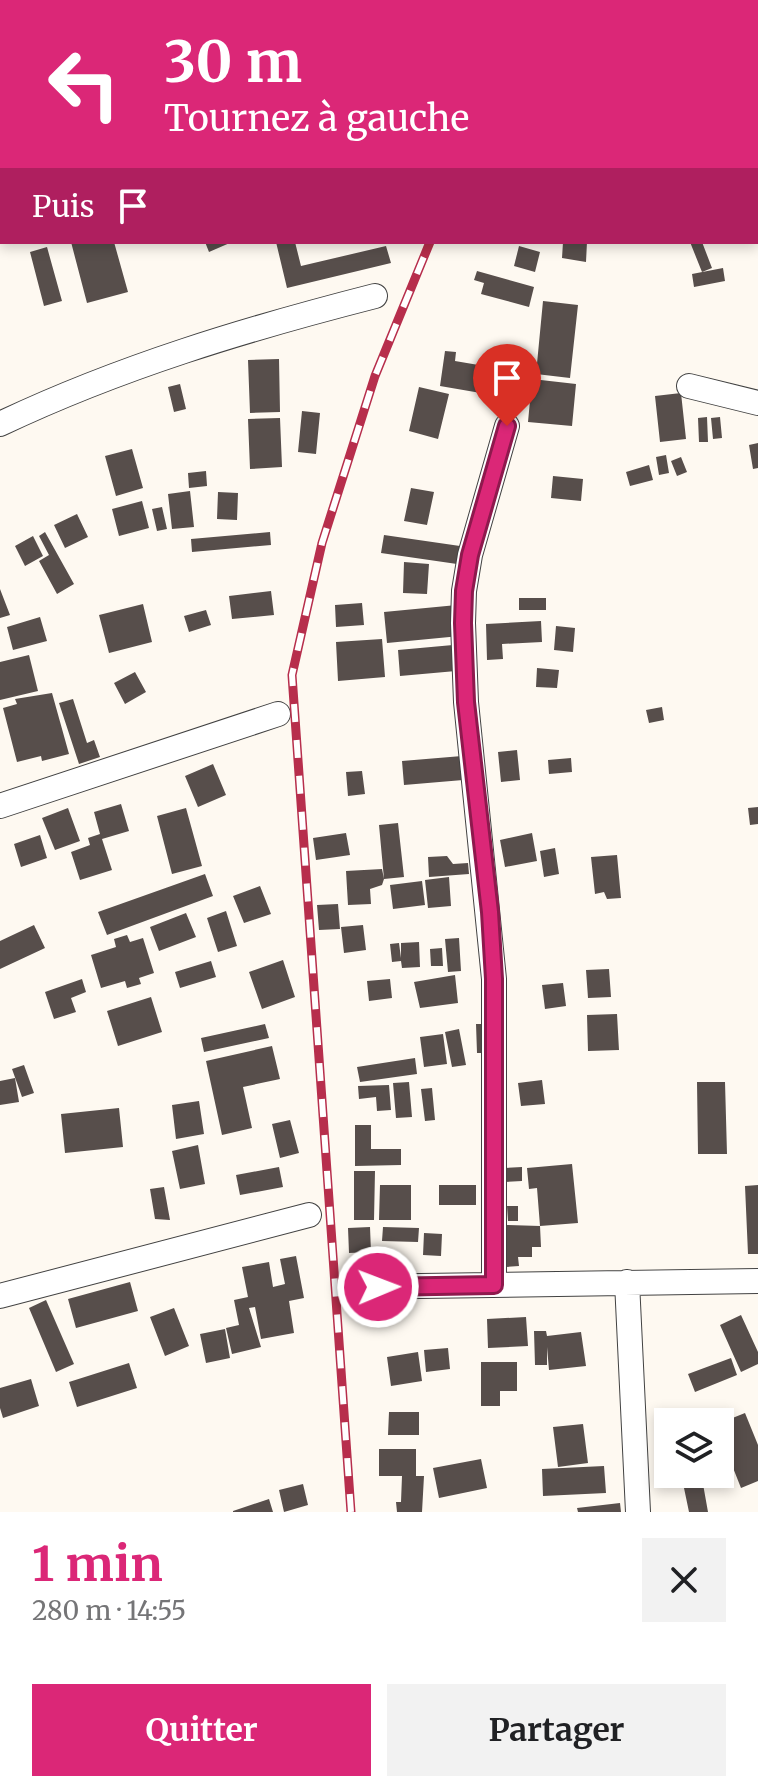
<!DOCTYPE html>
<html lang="fr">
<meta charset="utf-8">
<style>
:root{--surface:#fff;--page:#f2f2f2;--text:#202124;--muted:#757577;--accent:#db2777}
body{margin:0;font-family:Merriweather,serif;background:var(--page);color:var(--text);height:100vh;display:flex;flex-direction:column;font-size:30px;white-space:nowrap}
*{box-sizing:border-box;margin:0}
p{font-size:26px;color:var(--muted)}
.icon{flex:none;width:44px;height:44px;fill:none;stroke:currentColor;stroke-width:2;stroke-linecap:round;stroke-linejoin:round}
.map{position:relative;height:1512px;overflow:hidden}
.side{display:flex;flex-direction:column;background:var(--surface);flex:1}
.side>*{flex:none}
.hud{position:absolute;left:0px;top:0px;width:758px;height:244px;box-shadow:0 4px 12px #0003;background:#db2777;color:#fff;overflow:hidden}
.buttons{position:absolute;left:654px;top:1408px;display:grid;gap:16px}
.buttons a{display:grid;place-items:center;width:80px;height:80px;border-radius:0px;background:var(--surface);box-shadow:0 4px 12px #0003;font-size:40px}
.pin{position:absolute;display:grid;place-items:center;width:68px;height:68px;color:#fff;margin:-82px -34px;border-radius:50% 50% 50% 0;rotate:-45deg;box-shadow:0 0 8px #0007}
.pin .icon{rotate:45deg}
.me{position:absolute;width:88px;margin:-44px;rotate:89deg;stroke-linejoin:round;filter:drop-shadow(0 0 6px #0008)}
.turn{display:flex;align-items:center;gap:28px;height:168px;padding:0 32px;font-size:36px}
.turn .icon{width:104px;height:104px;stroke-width:2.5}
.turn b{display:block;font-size:56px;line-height:68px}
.then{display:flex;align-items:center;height:76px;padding:0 32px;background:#0003;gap:16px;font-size:30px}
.round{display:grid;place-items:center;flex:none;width:84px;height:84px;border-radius:0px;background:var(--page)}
.headline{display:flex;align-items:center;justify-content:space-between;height:136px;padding:0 32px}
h1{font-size:48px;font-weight:700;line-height:60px;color:var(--accent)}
.action{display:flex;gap:16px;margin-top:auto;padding:16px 32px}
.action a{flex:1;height:92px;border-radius:0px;background:var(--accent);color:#fff;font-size:32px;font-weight:700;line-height:92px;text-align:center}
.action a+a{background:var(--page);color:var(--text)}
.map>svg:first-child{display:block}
</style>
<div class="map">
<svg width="758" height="1512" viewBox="0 0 758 1512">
<rect width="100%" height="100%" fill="#fef9f1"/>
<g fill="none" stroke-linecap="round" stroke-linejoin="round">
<path stroke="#43a8c6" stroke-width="7" d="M756,207L758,208
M0,216L2,215"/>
</g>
<path fill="#574e4b" d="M71,242H114L128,292L87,303Z
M205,242H232L209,252Z
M276,242H295L301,266L386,246L391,263L287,288Z
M563,242H587L586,262L562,258Z
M690,242H702L712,268L702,272Z
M519,246L540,252L535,272L514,266Z
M47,247L62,301L44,306L30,252Z
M723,268L725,281L694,287L692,274Z
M477,271L534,287L529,307L481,294L484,283L474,280Z
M543,301L578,305L570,378L536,374Z
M445,351L456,352L455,361L508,370L504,397L440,386Z
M279,359L280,412L250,413L248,360Z
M532,379L576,384L572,426L528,422Z
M180,384L186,409L174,412L168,387Z
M419,387L449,394L438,439L409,431Z
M681,393L686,439L660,442L655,396Z
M302,411L320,413L316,454L298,452Z
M707,417L708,442H699L698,418Z
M720,417L722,438L713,439L711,418Z
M280,418L282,467L250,469L248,419Z
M758,443V468L753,469L749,445Z
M132,449L143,488L116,496L105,456Z
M666,455L669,473L659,475L656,457Z
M681,457L687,472L677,476L671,461Z
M649,465L653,480L630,486L626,472Z
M206,471L207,486L189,488L188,473Z
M553,476L583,479L581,501L551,498Z
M411,488L434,492L427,525L404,521Z
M190,491L194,527L172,529L168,494Z
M218,492L238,493L237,520L217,519Z
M142,501L149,528L119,536L112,509Z
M162,507L167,529L157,531L152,509Z
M77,514L88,537L65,548L54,525Z
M45,532L74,584L57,594L39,561L49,555L39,536Z
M270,532L271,545L192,552L191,539Z
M384,535L460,546L457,564L381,553Z
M33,536L43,556L25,566L15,546Z
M404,562L429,564L427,594L403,593Z
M0,589L10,615L0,618Z
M271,591L274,615L232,619L229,596Z
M519,598H546V610H519Z
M362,603L364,625L336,627L335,605Z
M143,604L152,642L109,653L99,615Z
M457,605L460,636L387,643L384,612Z
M206,610L211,625L189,632L184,616Z
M40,617L47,641L13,650L7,627Z
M541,621L542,642L502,644L503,659L487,660L486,624Z
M556,626L575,628L573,652L554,650Z
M382,639L385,677L338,681L336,642Z
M453,645L456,671L400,676L398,650Z
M29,655L38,691L0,700V662Z
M537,668L559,670L557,688L536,687Z
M135,672L146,692L125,704L114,683Z
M52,693L69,754L42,761L41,756L17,762L3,708L17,704L15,699Z
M73,699L87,743L94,740L100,757L79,764L59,703Z
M662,707L664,720L649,723L646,710Z
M517,750L520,780L501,782L498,752Z
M462,756L463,780L404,785L402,761Z
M571,758L572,772L549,774L548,760Z
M213,764L226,795L198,807L185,776Z
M362,771L365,794L348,796L346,772Z
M121,804L129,831L102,839L112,870L80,880L71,852L90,845L88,838L100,834L94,812Z
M758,807V824L750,825L748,808Z
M68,808L80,841L55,850L42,818Z
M186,808L202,866L172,874L157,816Z
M398,823L404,877L384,879L382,885L370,889L371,904L348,905L346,871L382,869L384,879L379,825Z
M346,833L350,855L316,860L313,838Z
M532,833L537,861L505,867L500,840Z
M40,835L47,858L21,867L14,844Z
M555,848L559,874L544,877L540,851Z
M617,855L621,898L607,899L604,892L595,894L591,857Z
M447,856L453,864L468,863L469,874L429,877L428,857Z
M205,874L213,896L107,935L98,912Z
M449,877L451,906L428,908L425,880Z
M422,881L425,905L393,909L390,885Z
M260,886L271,914L244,923L233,896Z
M338,904L340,929L319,930L317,905Z
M226,911L237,946L218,952L207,918Z
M186,913L196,937L159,951L150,927Z
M34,925L45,948L0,969V941Z
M363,925L366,950L344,953L341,927Z
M127,935L130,942L143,938L154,973L139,978L141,984L127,988L125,981L101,988L91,955L116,947L114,939Z
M459,938L461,971L448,972L445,939Z
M419,942L420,967L402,968L401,961L392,962L390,944L399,943L401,958V943Z
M442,948L443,966H431L430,949Z
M283,960L295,997L262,1009L249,972Z
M211,961L216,977L180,988L175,972Z
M609,969L611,997L588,998L586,970Z
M455,975L458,1003L420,1008L414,982Z
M82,979L86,992L71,998L76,1012L54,1019L45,992Z
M390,979L392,998L369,1001L367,981Z
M563,983L566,1006L545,1009L542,985Z
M151,997L162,1032L118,1046L107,1011Z
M617,1014L619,1050L588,1051L587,1015Z
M265,1024L269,1038L204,1052L201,1038Z
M476,1024H488L489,1053H477Z
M459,1029L466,1065L452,1067L445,1032Z
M443,1034L447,1064L424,1067L420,1037Z
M272,1046L280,1079L243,1087L252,1128L222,1135L206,1061Z
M415,1058L417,1074L360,1082L357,1067Z
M24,1065L34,1093L22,1097L12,1069Z
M15,1078L19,1102L0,1105V1081Z
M542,1080L545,1104L521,1106L518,1083Z
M409,1082L412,1117L396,1118L393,1083Z
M697,1082H725L727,1154H698Z
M389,1085L391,1110L377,1111L376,1097L359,1099L358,1086Z
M432,1088L435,1120L425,1121L421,1089Z
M199,1101L204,1134L176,1139L172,1105Z
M119,1108L123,1147L65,1153L61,1114Z
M290,1120L299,1153L280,1158L272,1124Z
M355,1125H371V1149H401V1165L355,1166Z
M198,1145L205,1184L180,1189L172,1151Z
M572,1164L578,1223L540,1226L537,1188L529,1189L527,1168Z
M279,1167L283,1187L240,1195L236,1175Z
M522,1167V1181L504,1182L503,1168Z
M354,1171H375L374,1220H354Z
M380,1185H411V1220H379Z
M439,1185H476V1205H439Z
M758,1185V1254H748L745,1186Z
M164,1187L170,1220L155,1219L150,1189Z
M507,1206H518V1221H508Z
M506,1225L540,1226L541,1247H532V1257H518L519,1266L506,1267Z
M370,1227L371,1252L349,1253L348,1228Z
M383,1227L419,1228L418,1242L382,1241Z
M424,1233L442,1234L441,1256L423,1255Z
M296,1256L304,1298L289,1301L294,1333L261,1339L255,1307L249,1308L261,1347L232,1354L226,1328L239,1325L234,1300L248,1297L242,1267L269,1262L273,1287L285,1284L280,1259Z
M130,1282L138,1311L76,1328L68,1299Z
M46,1300L74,1364L56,1372L29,1308Z
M174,1308L189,1346L165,1356L150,1317Z
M741,1315L758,1352V1364L741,1372L720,1325Z
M526,1317L528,1346L488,1348L487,1319Z
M225,1329L230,1358L206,1363L200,1334Z
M534,1331H546L547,1336L581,1332L586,1366L549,1370L547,1347V1365H535Z
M448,1348L450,1369L426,1372L424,1350Z
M418,1352L422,1381L391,1386L387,1357Z
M731,1358L737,1375L695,1392L688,1374Z
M481,1362H517V1391H500V1406H481Z
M129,1363L137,1388L77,1407L69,1382Z
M31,1379L39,1406L3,1418L0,1408V1388Z
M389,1412H419V1435H388Z
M745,1413L758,1445V1481L741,1488L720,1435V1423Z
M583,1424L588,1463L558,1467L553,1427Z
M379,1449H416V1476H424L422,1512H397L396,1502H401L402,1476H379Z
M481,1459L487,1488L439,1498L433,1468Z
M604,1466L606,1493L543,1496L542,1469Z
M674,1474H704L706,1483L703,1484L708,1512H689L684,1488H677Z
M303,1484L308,1505L284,1512L279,1490Z
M269,1499L273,1512H233V1511Z
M620,1503L621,1512H578L577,1508Z"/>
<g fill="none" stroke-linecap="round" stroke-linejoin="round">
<g stroke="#424242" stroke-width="26">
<path id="minor" d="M0,200H2
M689,386L758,403
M0,424C120,367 246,329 375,296
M0,806L278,714
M627,1282L638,1512
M494,1285V979L466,702L463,623L464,591L470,555L507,426
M349,1287L758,1281
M0,1296L309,1215"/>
</g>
<use href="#minor" stroke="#fff" stroke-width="24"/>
<g stroke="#b72e4c" stroke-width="9">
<path id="rail" d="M547,2L548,0
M351,1512L292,675L322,543L375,376L430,242"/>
</g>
<use href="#rail" stroke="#fff" stroke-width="6" stroke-dasharray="18" stroke-linecap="butt"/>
</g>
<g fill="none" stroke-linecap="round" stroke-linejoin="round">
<g stroke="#8e194d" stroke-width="20">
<path id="route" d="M378,1287L494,1285V979L490,912L466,702L463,623L464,591L470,555L507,426"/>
</g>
<use href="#route" stroke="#db2777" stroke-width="14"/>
</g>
</svg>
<div class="buttons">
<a><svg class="icon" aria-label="layers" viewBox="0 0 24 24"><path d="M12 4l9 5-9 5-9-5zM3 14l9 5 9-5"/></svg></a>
</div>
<div class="pin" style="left:507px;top:426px;background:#d93025"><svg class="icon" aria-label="arrive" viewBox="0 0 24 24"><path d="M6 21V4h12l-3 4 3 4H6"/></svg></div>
<svg class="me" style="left:378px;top:1287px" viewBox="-20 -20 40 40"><circle r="17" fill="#db2777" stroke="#fff" stroke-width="3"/><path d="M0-11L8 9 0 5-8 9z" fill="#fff"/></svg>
<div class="hud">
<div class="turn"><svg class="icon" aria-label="left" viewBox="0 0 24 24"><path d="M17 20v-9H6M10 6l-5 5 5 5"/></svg><div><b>30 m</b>Tournez à gauche</div></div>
<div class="then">Puis<svg class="icon" aria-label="arrive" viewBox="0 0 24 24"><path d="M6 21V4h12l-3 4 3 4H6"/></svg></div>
</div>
</div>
<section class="side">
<div class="headline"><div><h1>1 min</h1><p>280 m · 14:55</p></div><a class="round"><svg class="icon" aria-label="close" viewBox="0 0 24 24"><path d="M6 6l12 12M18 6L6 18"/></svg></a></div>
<div class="action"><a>Quitter</a><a>Partager</a></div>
</section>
